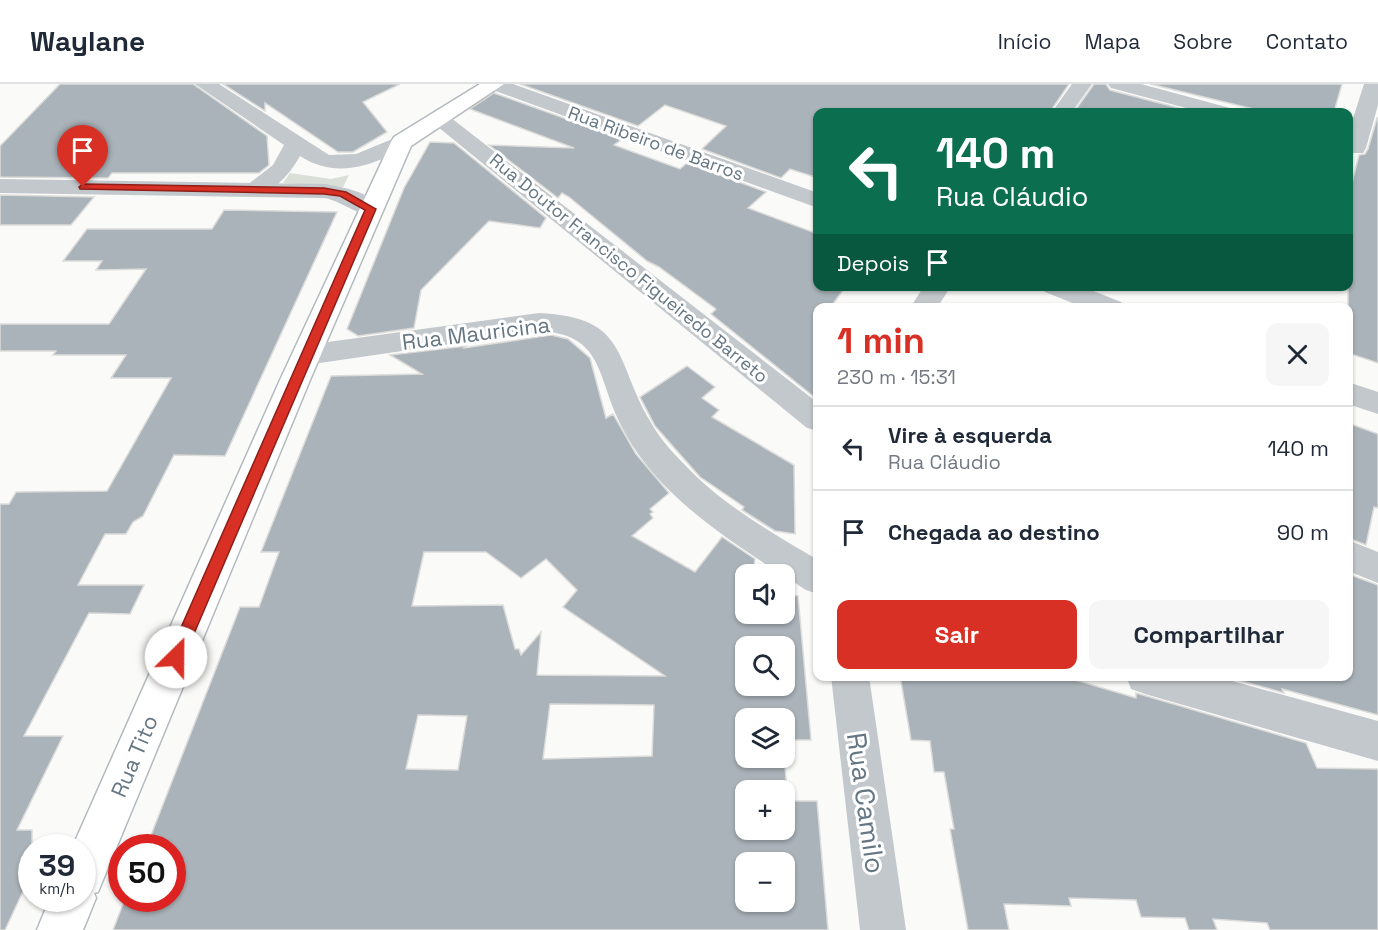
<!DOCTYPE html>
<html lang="pt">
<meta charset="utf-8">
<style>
:root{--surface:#fff;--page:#f6f6f7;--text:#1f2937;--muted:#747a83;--line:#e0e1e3;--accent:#d93025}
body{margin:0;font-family:"Space Grotesk",sans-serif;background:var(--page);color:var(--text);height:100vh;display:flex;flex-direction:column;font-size:22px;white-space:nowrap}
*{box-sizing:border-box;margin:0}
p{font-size:20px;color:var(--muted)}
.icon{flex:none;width:33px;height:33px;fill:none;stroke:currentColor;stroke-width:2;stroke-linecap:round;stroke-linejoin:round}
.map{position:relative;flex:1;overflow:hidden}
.details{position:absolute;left:813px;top:219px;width:540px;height:378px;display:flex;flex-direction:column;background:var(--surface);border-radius:12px;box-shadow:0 2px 4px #0004}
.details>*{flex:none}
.guide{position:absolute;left:813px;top:24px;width:540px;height:183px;border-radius:12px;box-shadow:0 2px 4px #0004;background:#0b6e4f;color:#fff;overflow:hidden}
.controls{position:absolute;left:735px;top:480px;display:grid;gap:12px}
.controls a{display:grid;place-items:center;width:60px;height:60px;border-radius:12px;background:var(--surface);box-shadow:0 2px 4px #0004;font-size:30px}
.speed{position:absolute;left:18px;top:750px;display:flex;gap:12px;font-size:30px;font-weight:700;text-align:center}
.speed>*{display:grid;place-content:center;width:78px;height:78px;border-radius:50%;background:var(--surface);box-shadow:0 2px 4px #0004;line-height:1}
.speed small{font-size:15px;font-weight:400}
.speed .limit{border:9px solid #d22;background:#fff;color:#111}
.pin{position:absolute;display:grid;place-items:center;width:51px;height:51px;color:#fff;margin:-62px -26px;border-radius:50% 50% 50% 0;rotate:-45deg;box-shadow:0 0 6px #0007}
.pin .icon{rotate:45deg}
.me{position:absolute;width:66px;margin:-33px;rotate:23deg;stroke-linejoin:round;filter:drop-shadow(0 0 4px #0008)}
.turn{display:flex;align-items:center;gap:21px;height:126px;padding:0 24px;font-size:27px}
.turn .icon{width:78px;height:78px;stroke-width:2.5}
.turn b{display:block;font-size:42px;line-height:51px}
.then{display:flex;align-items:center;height:57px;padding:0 24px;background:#0003;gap:12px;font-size:22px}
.round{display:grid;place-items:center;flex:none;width:63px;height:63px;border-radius:12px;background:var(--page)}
.headline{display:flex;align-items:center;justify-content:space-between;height:102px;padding:0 24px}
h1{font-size:36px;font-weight:600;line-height:45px;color:var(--accent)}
.button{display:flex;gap:12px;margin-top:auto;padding:12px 24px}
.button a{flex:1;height:69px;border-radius:12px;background:var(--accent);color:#fff;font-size:24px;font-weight:600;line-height:69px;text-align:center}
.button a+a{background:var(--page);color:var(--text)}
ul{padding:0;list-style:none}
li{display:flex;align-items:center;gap:18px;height:84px;padding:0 24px;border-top:2px solid var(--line)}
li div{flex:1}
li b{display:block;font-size:22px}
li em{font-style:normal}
header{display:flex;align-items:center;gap:36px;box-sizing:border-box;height:84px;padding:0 30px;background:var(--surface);border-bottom:2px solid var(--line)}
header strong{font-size:28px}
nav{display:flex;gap:33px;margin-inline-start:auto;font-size:21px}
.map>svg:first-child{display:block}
</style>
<header>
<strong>Waylane</strong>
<nav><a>Início</a><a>Mapa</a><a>Sobre</a><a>Contato</a></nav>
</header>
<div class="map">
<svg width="1378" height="846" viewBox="0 0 1378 846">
<rect width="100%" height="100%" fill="#fafaf8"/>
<path fill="#dadfd7" d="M290,89L331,95L349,91L343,103L283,99Z"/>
<path fill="#aab3b9" stroke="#dcdcda" stroke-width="1.5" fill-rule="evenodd" d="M60,0H193L267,52L269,81L259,89H112L108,94L0,93V62Z
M223,0H400L363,18L387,48L353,68H338L265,19V27Z
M520,0H1069L1050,28H818V94L790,85L781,94L702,65L726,42L665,21L638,42Z
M1094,0H1106L1110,6L1194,28H1074Z
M1150,0H1342L1334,28H1266Z
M494,9L622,55L614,61L680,85L687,79L766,108L748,124L818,150V202H846L830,224H818V316L711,230L716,225L659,183L647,177L569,113L562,109L558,114L489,61L574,64L470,25Z
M1377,34H1378V279L1348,269V115L1359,71L1365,70L1368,65Z
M430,58L454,59L546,134L540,144L489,137L421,206L414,244L358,252L347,245L404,104Z
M0,111L94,113L71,141H0Z
M224,126L337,128L225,372L174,371L143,432L133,438L126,450H105L78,501H144L130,530L89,529L24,652H63L17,746H32V788L5,846H0V420H9L16,408L107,407L171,294H111L126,271H53L56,267H0V240H109L146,185L96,186L102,177H63L87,145H212Z
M551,251L568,255L590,274L606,334L613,330L636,370L669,409L650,425L653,428L650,430L653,434L632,452L695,488L722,453L755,475L753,490H746V530H784V510L798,512L811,656H784V634H746V674L784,672L788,717H817L828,846H113L125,815L172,814V764H146L240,523H259L279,468H261L331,292L422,290L390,271L466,262L464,264ZM424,468H486L521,494L546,475L577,506L563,523L665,592L537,591L541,548L521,571L519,565H515L503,521L412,522ZM746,562H784V602H746ZM550,620L654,621L652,672L543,675ZM418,631L467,632L458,686L406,685ZM746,706H784V746H746ZM746,778H784V818H746Z
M687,282L715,303L702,314L719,326L712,333L794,381L795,450L775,447L742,426L744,423L700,393L655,342L640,313Z
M1348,339L1378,350V424L1374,423L1366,461L1348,454Z
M1348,490L1378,501V631L1282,605L1284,609L1224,592H1348Z
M900,592H1062L1136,614V609L1306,659L1317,684L1378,685V846H1270L1267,839L1213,835L1217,846H1189L1185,834L1141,833L1136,816L1069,814L1071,822L1004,820L1009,846H968L950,745H954L944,688H934L930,657L911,656Z"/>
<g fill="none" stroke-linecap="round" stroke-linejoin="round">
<g stroke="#b3babf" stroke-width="3">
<path id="secondary" d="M480,0H504L411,62L310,296L98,808L94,809L96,814L83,846H37L50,814H82V764H72L280,296L391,58L394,53Z"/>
</g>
<path fill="#c3c8cc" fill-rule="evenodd" d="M484,0H513L818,109V124L487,4Z
M1072,0H1092L1072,28H1052Z
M1108,0H1141L1230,24L1233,28H1201L1111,4Z
M1364,0H1378V21L1366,64L1363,69H1348V50Z
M439,28L446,30L818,319V347L807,344L432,38L429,34L432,30Z
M0,95L324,100C343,103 371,108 383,125L379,130C360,135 343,117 324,114L0,109Z
M924,202H951L937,224H910Z
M1041,202H1081L1121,218L1125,224H1085L1045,208Z
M539,229C629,233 614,276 650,337C659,353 671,367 684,380C721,420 771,448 818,476V510L806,506C758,475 705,443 664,401C645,381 628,358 617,333C597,287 600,250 539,247L306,281L296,278L292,271L296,264L306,261Z
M1348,298L1378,308V330L1348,320Z
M1348,456L1378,468V499L1348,487Z
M831,592H869L906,846H860Z
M1126,592H1214L1378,637V677L1145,610L1131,605Z"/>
<path fill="#c3c8cc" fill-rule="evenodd" d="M195,0H219L329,71L356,70L402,51L410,53L413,58C408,66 398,69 389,72C359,86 329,91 300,72C290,90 269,116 246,110L242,105L273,81L284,61Z"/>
<use href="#secondary" fill="#fff" fill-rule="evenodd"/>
</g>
<path fill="#d93025" stroke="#8d1f18" stroke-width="1.5" d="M83,100L324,104L346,108L376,125L184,573L182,579L176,581L171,579L168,573L365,126L340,112L324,110L80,105L79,103Z"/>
<g text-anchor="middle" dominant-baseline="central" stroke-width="6" stroke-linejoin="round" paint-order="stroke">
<g font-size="18" fill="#657683" stroke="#fff">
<text transform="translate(656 59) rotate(20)">Rua Ribeiro de Barros</text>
<text transform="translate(629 184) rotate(39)">Rua Doutor Francisco Figueiredo Barreto</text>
</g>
<g font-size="22" fill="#657683" stroke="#fff">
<text transform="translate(476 249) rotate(-7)">Rua Mauricina</text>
<text transform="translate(134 672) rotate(-67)">Rua Tito</text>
</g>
<g font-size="27" fill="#657683" stroke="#fff">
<text transform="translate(866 719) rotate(82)">Rua Camilo</text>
</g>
</g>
</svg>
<div class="controls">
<a><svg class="icon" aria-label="sound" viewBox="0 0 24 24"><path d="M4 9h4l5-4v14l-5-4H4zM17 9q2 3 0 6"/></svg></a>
<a><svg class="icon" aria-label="search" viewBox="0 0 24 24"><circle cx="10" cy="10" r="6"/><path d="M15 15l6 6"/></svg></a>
<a><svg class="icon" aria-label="layers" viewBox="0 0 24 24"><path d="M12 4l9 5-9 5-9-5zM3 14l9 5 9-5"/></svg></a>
<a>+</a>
<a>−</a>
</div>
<div class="speed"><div>39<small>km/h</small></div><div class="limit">50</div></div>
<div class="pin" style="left:83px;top:103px;background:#d93025"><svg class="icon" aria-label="arrive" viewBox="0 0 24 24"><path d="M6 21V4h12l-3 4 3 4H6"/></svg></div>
<svg class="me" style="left:176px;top:573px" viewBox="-20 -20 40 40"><circle r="19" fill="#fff"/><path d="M0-13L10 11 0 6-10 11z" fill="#d93025"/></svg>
<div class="guide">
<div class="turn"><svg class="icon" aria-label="left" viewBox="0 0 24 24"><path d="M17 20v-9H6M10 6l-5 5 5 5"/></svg><div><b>140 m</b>Rua Cláudio</div></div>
<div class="then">Depois<svg class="icon" aria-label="arrive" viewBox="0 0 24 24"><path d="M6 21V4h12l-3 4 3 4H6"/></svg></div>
</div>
<section class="details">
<div class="headline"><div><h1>1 min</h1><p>230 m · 15:31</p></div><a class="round"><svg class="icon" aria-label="close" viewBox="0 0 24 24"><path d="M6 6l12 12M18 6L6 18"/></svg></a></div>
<ul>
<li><svg class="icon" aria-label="left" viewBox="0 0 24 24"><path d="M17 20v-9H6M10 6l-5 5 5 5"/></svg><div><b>Vire à esquerda</b><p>Rua Cláudio</p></div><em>140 m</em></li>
<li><svg class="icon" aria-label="arrive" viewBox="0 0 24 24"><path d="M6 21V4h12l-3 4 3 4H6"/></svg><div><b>Chegada ao destino</b></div><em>90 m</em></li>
</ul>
<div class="button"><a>Sair</a><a>Compartilhar</a></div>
</section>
</div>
